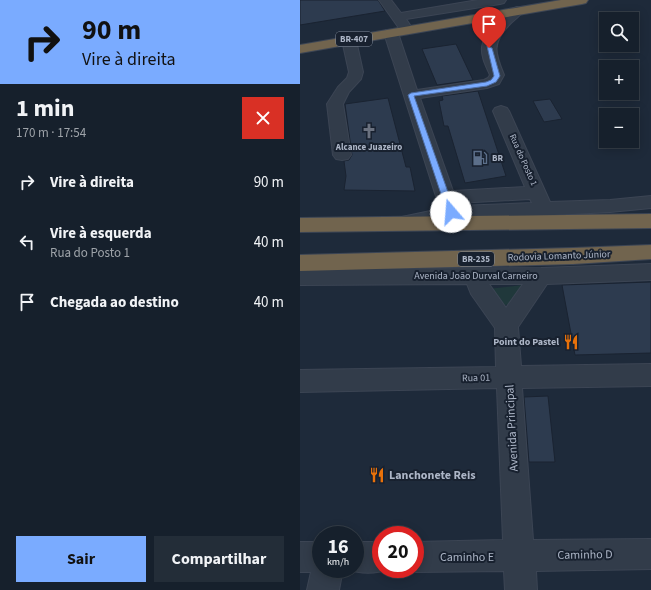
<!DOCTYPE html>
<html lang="pt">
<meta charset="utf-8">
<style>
:root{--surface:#16202c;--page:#232d38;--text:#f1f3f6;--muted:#9ea3a9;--line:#353e48;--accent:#7aabff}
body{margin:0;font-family:"Source Sans 3",sans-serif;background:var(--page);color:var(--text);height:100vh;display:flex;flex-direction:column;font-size:15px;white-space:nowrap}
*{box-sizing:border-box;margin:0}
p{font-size:13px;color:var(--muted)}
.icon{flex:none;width:22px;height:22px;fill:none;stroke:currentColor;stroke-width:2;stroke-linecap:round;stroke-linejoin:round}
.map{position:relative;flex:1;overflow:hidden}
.side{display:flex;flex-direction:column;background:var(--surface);width:300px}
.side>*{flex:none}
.hud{background:#7aabff;color:#111;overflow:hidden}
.tools{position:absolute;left:299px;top:12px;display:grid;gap:8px}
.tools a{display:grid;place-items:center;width:40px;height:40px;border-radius:0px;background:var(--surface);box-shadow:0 2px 10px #0003,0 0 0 1px var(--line);font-size:20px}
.speed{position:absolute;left:12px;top:526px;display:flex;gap:8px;font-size:20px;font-weight:700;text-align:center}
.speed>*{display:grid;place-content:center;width:52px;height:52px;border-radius:50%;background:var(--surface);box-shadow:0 2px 10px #0003,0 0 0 1px var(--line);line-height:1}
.speed small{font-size:10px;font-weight:400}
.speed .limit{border:6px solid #d22;background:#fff;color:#111}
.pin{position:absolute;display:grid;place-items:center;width:34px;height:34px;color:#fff;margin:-41px -17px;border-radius:50% 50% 50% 0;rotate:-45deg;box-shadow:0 0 4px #0007}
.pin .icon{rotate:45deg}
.me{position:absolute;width:44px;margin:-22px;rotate:342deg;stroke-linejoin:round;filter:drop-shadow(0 0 3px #0008)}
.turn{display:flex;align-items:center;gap:14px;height:84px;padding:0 16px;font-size:18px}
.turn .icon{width:52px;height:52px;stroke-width:2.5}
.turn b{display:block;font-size:28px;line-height:34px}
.round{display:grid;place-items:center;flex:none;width:42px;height:42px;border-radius:0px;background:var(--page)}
.summary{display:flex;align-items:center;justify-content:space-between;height:68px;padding:0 16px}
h1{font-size:24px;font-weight:700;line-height:30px}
.primary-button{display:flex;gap:8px;margin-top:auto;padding:8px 16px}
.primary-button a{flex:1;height:46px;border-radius:0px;background:var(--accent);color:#111;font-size:16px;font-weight:700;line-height:46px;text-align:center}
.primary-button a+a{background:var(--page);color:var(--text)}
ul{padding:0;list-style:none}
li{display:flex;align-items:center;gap:12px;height:60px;padding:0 16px}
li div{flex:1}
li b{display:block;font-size:15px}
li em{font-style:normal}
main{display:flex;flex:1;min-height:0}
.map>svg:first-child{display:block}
</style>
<main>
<section class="side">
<div class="hud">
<div class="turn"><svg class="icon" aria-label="right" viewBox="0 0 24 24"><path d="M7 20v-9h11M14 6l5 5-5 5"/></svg><div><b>90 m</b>Vire à direita</div></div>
</div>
<div class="summary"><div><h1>1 min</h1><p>170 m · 17:54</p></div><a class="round" style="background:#d93025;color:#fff"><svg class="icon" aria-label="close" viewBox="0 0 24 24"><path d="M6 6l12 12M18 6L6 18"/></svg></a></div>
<ul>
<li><svg class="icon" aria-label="right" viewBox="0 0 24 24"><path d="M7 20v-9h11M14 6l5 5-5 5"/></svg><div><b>Vire à direita</b></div><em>90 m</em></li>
<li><svg class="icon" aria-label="left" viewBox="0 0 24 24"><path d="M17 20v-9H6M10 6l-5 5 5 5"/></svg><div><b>Vire à esquerda</b><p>Rua do Posto 1</p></div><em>40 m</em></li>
<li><svg class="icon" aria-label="arrive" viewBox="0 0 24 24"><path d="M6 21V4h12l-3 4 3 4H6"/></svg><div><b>Chegada ao destino</b></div><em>40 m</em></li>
</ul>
<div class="primary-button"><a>Sair</a><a>Compartilhar</a></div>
</section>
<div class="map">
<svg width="351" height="590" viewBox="0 0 351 590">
<rect width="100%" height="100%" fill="#1e2a3a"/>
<path fill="#20383b" d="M223,285L212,303L206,305L198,303L188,289Z"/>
<path fill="#2d3b4f" stroke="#1a2331" d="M0,0H78L85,11L0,25Z
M156,44L173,80L137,85L122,49Z
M178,91L206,176L165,183L148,126H144L139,101L143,100L142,96Z
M88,98L106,167H110L115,191L44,190L46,176L44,161L49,160L52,155L45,104Z
M250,99L262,119L244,122L233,101Z
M351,282V353L275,355L262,285Z
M248,396L255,462H229L224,397Z"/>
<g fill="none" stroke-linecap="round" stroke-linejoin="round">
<g stroke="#3c4554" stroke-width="2">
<path id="minor" d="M79,0H91L101,13L178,0H206L204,3L200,4L106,19L112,28L111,31H101Z
M217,7L221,8L223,11C220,16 214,20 210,24C191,43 195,53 204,75L199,84L187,88L120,98L153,191L225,187L193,111L195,108L201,106L207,108L209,111L250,202L310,200L351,196V208L310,212L151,220L104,230L97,228L94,223L97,218L140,209L84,33L86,30H96L98,33L117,90L184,80L188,78L190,75C186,66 181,57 182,47C183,35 205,10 217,7ZM230,199L232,203L158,206L157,203Z
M49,36L54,37L56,40L63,72L61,79L49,92L43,104L51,155L48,159L42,160L36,159L33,155L27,104L38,87L47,78L49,72L42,40L44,37Z
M351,264V280L247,284L218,327L221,366L351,364V386L222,388L233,540L351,539V569L236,571L237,590H205L204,571L115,572L107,569H115V542L203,540L197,388L0,392V370L196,367L195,328L171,294L167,284L0,285V269L241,268ZM189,284H223L206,308Z
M0,542H21V569H43L39,590H7L11,572H0Z
M55,542H81V569H89C76,574 60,574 47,569H55Z"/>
</g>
<g stroke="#3d4655" stroke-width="2">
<path id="highway" d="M261,0H288L286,3L282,4L0,53V45Z
M351,214V228L0,232V218Z
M351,245V259L273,264L0,271V255L273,248Z"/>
</g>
<use href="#minor" fill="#323c4a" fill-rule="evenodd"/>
<use href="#highway" fill="#71644e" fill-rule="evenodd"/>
</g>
<path fill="#7aabff" stroke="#4f6fa6" d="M187,46L192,48L200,76L196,82L187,86L114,96L155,212L151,215L147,212L108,95L111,93L186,82L191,80L194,76Z"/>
<defs>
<g id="church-bare" transform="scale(1.2)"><path d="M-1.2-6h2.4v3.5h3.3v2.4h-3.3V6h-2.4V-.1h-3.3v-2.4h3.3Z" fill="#6b7280" stroke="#18212f" stroke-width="2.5" paint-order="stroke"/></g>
<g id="fuel-bare" transform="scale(1.2)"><path d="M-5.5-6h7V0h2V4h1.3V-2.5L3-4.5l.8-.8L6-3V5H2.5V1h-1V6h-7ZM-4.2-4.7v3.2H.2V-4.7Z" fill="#5c6f8a" stroke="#18212f" stroke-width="2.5" paint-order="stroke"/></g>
<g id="restaurant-bare" transform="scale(1.2)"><path d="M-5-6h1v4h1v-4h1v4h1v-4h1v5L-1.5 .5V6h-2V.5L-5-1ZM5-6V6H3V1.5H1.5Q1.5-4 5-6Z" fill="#e8710a" stroke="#18212f" stroke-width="2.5" paint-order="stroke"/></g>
</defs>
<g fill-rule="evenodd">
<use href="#church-bare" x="69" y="131"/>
<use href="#fuel-bare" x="180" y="158"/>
<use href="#restaurant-bare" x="271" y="342"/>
<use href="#restaurant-bare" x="77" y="475"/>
</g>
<g text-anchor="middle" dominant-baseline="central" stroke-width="4" stroke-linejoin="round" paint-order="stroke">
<g fill="#18212f" stroke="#808999" stroke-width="1">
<rect x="36" y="32" width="36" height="14" rx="3"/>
<rect x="158" y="252" width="36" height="14" rx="3"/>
</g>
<g font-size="9" font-weight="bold" fill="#adb6c7">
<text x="54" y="39">BR-407</text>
<text x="176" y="259">BR-235</text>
</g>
<g font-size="9" font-weight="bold" fill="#adb6c7" stroke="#18212f">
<text x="69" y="147">Alcance Juazeiro</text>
<text x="192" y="158" text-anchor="start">BR</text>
</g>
<g font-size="9" fill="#adb6c7" stroke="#18212f">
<text transform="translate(223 160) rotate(66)">Rua do Posto 1</text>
</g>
<g font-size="10" fill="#adb6c7" stroke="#18212f">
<text transform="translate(259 256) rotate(-2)">Rodovia Lomanto Júnior</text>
<text x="176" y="276">Avenida João Durval Carneiro</text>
<text transform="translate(176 378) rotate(-1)">Rua 01</text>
</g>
<g font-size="10" font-weight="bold" fill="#adb6c7" stroke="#18212f" text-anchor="end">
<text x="259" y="342">Point do Pastel</text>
</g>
<g font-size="12" fill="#adb6c7" stroke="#18212f">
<text transform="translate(212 428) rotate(-93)">Avenida Principal</text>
<text transform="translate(285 555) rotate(-1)">Caminho D</text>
<text x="167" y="557">Caminho E</text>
</g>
<g font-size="12" font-weight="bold" fill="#adb6c7" stroke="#18212f" text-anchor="start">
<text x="89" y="475">Lanchonete Reis</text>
</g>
</g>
</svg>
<div class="tools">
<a><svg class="icon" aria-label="search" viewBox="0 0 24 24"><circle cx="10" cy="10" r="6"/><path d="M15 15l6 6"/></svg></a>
<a>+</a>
<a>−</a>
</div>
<div class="speed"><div>16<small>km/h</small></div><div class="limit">20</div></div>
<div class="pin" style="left:189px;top:48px;background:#d93025"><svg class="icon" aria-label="arrive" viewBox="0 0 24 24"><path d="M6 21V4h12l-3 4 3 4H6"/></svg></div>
<svg class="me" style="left:151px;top:212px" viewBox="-20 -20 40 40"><circle r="19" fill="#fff"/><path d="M0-13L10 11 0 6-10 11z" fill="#7aabff"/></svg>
</div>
</main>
